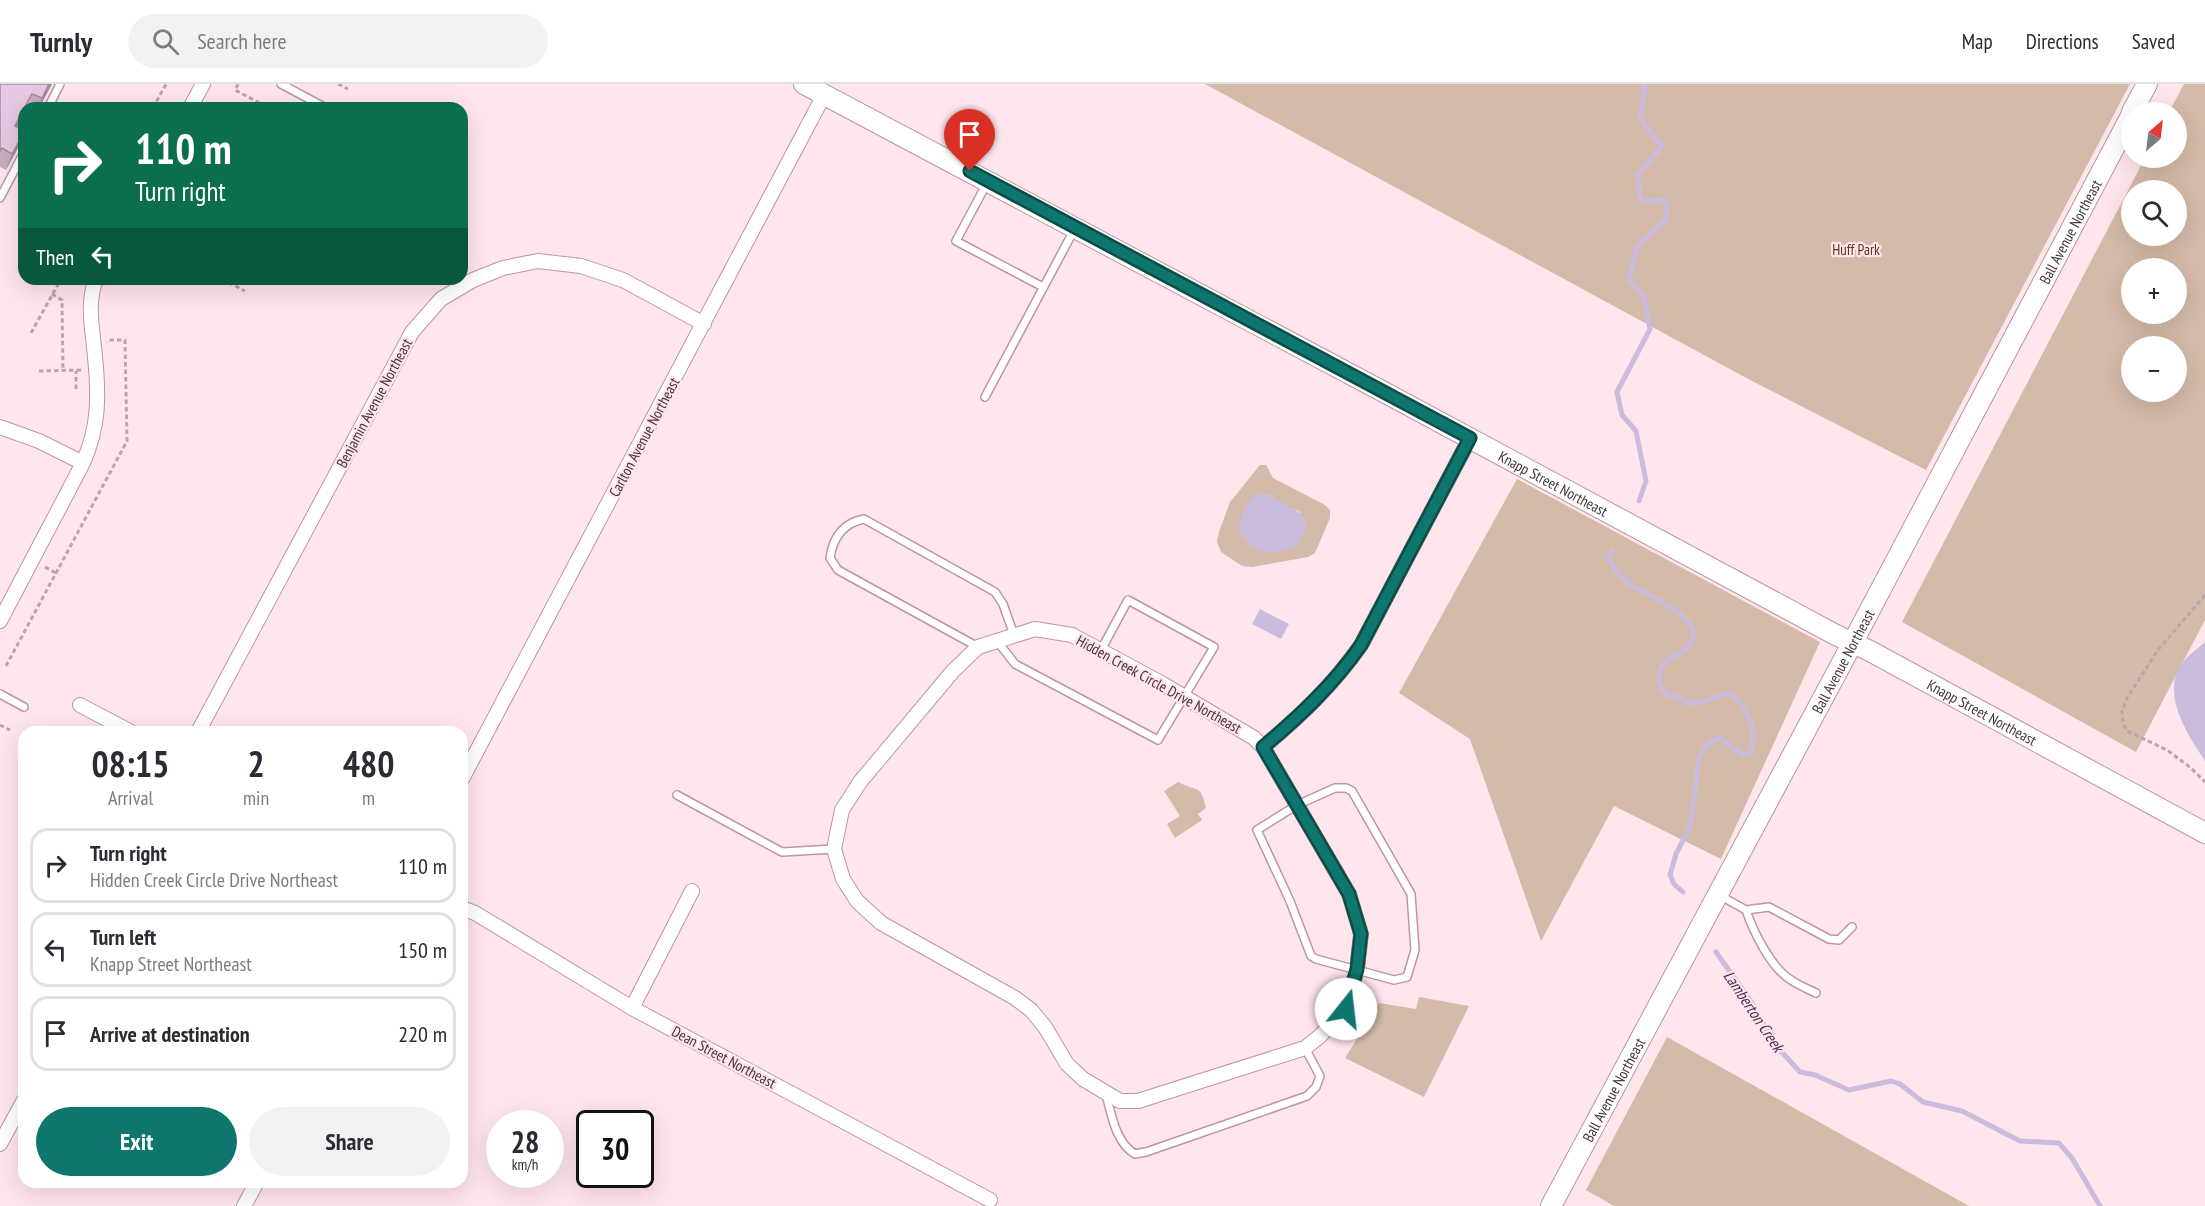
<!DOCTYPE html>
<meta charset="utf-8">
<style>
:root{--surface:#fff;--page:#f2f2f3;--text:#2b2b33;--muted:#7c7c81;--line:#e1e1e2;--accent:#0f766e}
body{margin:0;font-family:"PT Sans Narrow",sans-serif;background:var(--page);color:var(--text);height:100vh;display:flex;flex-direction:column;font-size:22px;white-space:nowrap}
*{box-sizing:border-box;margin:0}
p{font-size:20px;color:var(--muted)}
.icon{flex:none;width:33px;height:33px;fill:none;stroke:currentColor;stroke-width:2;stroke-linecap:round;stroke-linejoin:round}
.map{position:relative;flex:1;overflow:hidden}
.sheet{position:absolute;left:18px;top:642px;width:450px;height:462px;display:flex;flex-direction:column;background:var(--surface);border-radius:18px;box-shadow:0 6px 24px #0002}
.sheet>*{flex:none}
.top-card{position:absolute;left:18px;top:18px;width:450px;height:183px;border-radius:18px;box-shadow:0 6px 24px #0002;background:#0b6e4f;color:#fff;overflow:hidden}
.needle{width:39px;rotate:28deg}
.fabs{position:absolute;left:2121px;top:18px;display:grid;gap:12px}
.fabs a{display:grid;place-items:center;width:66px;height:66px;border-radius:50%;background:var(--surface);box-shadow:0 6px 24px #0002;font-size:30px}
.speed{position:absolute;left:486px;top:1026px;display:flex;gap:12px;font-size:30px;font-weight:700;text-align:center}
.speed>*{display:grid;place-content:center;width:78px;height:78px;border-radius:50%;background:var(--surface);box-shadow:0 6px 24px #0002;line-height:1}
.speed small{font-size:15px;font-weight:400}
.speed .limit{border:3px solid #111;border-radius:9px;background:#fff;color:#111}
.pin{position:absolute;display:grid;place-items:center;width:51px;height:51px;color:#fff;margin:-62px -26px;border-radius:50% 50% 50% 0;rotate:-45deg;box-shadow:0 0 6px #0007}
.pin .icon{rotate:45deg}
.me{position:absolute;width:66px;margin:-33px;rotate:16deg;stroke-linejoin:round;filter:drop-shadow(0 0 4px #0008)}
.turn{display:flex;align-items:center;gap:21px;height:126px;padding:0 18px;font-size:27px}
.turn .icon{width:78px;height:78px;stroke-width:2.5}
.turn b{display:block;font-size:42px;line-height:51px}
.then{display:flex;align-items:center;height:57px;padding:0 18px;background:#0003;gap:12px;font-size:22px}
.eta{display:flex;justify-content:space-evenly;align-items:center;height:102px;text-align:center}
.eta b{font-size:36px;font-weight:600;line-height:42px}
.cta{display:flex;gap:12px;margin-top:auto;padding:12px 18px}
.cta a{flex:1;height:69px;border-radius:36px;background:var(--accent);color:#fff;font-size:24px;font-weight:600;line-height:69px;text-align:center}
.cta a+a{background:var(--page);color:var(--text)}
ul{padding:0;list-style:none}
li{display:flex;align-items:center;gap:18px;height:75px;margin:0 12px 9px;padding:0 6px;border:3px solid var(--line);border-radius:18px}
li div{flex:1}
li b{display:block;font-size:22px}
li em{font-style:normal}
header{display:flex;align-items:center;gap:36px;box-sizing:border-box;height:84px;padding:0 30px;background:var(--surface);border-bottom:2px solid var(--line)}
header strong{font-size:28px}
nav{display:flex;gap:33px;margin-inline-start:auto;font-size:21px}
.search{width:420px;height:54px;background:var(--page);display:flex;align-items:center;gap:15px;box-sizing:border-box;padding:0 21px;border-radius:33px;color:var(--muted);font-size:22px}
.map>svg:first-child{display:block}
</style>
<header>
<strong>Turnly</strong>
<div class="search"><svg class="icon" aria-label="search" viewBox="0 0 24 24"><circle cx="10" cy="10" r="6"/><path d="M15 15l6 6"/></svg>Search here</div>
<nav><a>Map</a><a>Directions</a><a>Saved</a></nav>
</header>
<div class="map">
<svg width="2205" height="1122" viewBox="0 0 2205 1122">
<rect width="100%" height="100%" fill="#ffe5ec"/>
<path fill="#d4baa8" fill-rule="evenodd" d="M1205,0H2130L1926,386L1750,296Z
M2184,0H2205V536L2136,668L1902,538L2145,74H2176V28H2169ZM2132,106H2176V152H2132ZM2132,184H2176V230H2132ZM2132,262H2176V308H2132Z
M1260,381H1266L1273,394L1325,421L1330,426V434L1315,469L1308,473L1252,483L1242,482L1221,468L1217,458L1219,448L1230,418ZM1269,410L1282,420L1301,428L1249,461Z
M1517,395L1820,558L1721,775L1614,722L1541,857L1470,655L1399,609Z
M1178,698C1199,709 1200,699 1206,724L1198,730L1202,736L1175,754L1167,740L1180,732L1164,707Z
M1419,913L1469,922L1424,1013L1345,974L1379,919L1416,925Z
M1667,953L1969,1122H1614L1586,1106Z"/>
<path fill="#c9bcdd" d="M1269,410C1293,429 1320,426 1296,463C1266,472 1256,472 1238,446L1245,422L1254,411Z
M1260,525L1289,540L1281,555L1252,540Z
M2205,558V677C2188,651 2161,611 2181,581C2187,572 2197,565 2205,558Z"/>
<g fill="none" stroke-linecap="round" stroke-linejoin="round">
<path stroke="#c9bcdd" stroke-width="5" d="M1639,417L1646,397L1636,347L1622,331L1617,308L1650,245L1644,213L1629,195L1637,162L1667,135L1666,116L1641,117L1637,91L1662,63L1640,34L1645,4L1644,0
M1612,467L1609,476C1614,482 1619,491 1626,497C1643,511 1690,526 1693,549C1694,566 1677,569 1667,577C1655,585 1657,604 1669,611C1674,614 1672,612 1678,613C1681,614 1683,617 1686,618C1713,626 1728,585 1749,635C1754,647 1755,657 1749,670L1743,671C1733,665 1728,657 1717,654L1706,662L1699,674L1690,743L1676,770L1670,791L1674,800L1683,808
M1716,868L1750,916L1777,963L1800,988L1815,991L1849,1006L1891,997L1900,1000L1923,1018L1962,1027L2020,1057L2059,1059L2072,1074L2100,1122"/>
<g stroke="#bd96a1" stroke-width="10">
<path id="lane" d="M281,0L326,24
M48,24L60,0
M987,99L956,157L1043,203
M0,114L24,68
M985,313L1074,146
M997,557L1015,580L1158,656L1214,563L1128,516L1101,566
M978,563L838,486L830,474C833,453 843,439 864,435L995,508L1003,520L1014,551
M0,610L24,623
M1335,704H1346L1352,707L1411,810L1415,866L1407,893L1394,896L1316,875L1311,872L1290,817L1257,746L1297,721Z
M677,711L782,768L834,765
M1719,811L1746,826L1769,823L1829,855L1839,856L1852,843
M1746,826C1753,847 1771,884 1791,896C1798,901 1808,905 1816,909
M1106,1011C1112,1031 1115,1058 1135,1070L1146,1068L1307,1012L1316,1003L1320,992L1305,964"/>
</g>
<g stroke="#bd96a1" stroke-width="16">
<path id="street" d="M190,24L203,0
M0,343L39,357L83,379L0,537
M83,379C99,343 99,312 95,273C93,246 86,221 96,195
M1035,545L1072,551L1161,599L1254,654L1263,663L1349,810L1361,850L1357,885L1346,925L1320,952L1305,964L1138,1017H1120L1083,995L1067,980L1045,943L1031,926L1015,914L881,839L857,817L843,795L834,765L842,726L860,698L953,587L978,563Z
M80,621L131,648
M198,648L412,248L441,215L473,196L503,184L538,177L581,182L623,196L704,240
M1263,663C1300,633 1333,601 1361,561L1470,354
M462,695L824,11
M462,824L475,829L632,924L990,1116
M632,924L692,807
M0,1060L24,1016
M244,1122L257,1098"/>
</g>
<g stroke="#bd96a1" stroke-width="22">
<g id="secondary">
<path id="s1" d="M804,0L1380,306L1834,550L1870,567L2205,749"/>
<path d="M2132,28L2147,0"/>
<path id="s2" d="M1551,1122L1845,573L2132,30"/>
</g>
</g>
<path stroke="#bba5ab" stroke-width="3" stroke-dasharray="4.5 3" stroke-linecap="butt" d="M238,0L235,6L269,24
M338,0L348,5
M153,24L166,0
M222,195L245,207
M52,210L62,216L63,287
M31,249L61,195
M39,287L82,286
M76,305V287
M45,483L56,489
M2205,511L2158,566L2127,614L2122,627L2123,639L2127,647L2167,666L2191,684L2205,698
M6,582L127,357L125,256H109L107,258
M0,641L10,646"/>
<use href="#lane" stroke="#fff" stroke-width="7"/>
<use href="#street" stroke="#fff" stroke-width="14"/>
<use href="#secondary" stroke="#fff" stroke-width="20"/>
</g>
<path fill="#c7acc2" d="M0,0H52L39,24H24L17,43L18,64L6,86L0,83Z"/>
<path fill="#a28c9e" d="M49,0H52L39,24H38L42,14Z
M24,25V30L9,59L15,42Z
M24,48L18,64L6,86L12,70Z"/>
<path fill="#e7c8e2" stroke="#a28c9e" stroke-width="1.5" d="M0,0H49L42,14L32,10L24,24L15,42L24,47V48L12,70L2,64L0,67Z"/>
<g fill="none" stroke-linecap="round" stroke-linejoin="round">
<g stroke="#0a4d48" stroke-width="15">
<path id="route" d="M970,87L1470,354L1361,561C1333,601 1300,632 1263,663L1349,810L1361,850L1357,885L1346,925"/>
</g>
<use href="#route" stroke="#0f766e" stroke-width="10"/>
</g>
<g text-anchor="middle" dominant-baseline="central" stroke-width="4.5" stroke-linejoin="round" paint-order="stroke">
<g font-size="15" fill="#453539" stroke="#ffe5ec">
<text stroke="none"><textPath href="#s2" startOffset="1104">Ball Avenue Northeast</textPath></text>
<text transform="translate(374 319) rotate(-62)">Benjamin Avenue Northeast</text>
<text transform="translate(644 353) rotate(-62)">Carlton Avenue Northeast</text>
<text stroke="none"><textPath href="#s1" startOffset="849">Knapp Street Northeast</textPath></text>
<text stroke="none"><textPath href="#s2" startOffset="618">Ball Avenue Northeast</textPath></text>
<text transform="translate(1159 600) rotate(29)">Hidden Creek Circle Drive Northeast</text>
<text stroke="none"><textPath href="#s1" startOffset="1335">Knapp Street Northeast</textPath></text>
<text transform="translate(724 973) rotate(28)">Dean Street Northeast</text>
<text stroke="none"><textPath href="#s2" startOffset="132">Ball Avenue Northeast</textPath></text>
</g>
<g font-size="15" fill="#603611" stroke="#ffe5ec">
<text x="1856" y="165">Huff Park</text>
</g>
<g font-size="16" font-style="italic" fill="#412e5a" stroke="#ffe5ec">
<text transform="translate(1754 927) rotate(56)">Lamberton Creek</text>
</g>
</g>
</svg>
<div class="fabs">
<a><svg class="needle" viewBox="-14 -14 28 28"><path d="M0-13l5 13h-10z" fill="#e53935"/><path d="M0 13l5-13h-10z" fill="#7c7c81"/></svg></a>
<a><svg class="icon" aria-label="search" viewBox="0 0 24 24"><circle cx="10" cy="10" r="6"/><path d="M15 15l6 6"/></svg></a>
<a>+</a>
<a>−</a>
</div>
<div class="speed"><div>28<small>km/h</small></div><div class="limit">30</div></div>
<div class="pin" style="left:970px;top:87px;background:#d93025"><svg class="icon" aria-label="arrive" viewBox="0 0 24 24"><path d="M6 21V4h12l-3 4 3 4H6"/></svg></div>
<svg class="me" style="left:1346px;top:925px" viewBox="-20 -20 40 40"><circle r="19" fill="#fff"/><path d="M0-13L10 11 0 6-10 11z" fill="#0f766e"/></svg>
<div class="top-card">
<div class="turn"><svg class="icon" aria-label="right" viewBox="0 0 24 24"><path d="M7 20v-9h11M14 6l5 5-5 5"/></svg><div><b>110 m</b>Turn right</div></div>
<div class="then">Then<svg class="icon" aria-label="left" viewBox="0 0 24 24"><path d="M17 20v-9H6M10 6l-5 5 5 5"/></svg></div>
</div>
<section class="sheet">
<div class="eta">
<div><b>08:15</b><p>Arrival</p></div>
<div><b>2</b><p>min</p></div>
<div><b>480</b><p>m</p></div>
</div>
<ul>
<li><svg class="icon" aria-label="right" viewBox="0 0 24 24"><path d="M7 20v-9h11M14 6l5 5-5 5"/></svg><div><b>Turn right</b><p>Hidden Creek Circle Drive Northeast</p></div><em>110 m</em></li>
<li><svg class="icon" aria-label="left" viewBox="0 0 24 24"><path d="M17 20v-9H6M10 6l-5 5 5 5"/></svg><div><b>Turn left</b><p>Knapp Street Northeast</p></div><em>150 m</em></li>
<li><svg class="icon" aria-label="arrive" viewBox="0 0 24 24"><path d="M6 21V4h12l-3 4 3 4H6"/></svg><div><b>Arrive at destination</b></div><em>220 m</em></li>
</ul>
<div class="cta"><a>Exit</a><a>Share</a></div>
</section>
</div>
